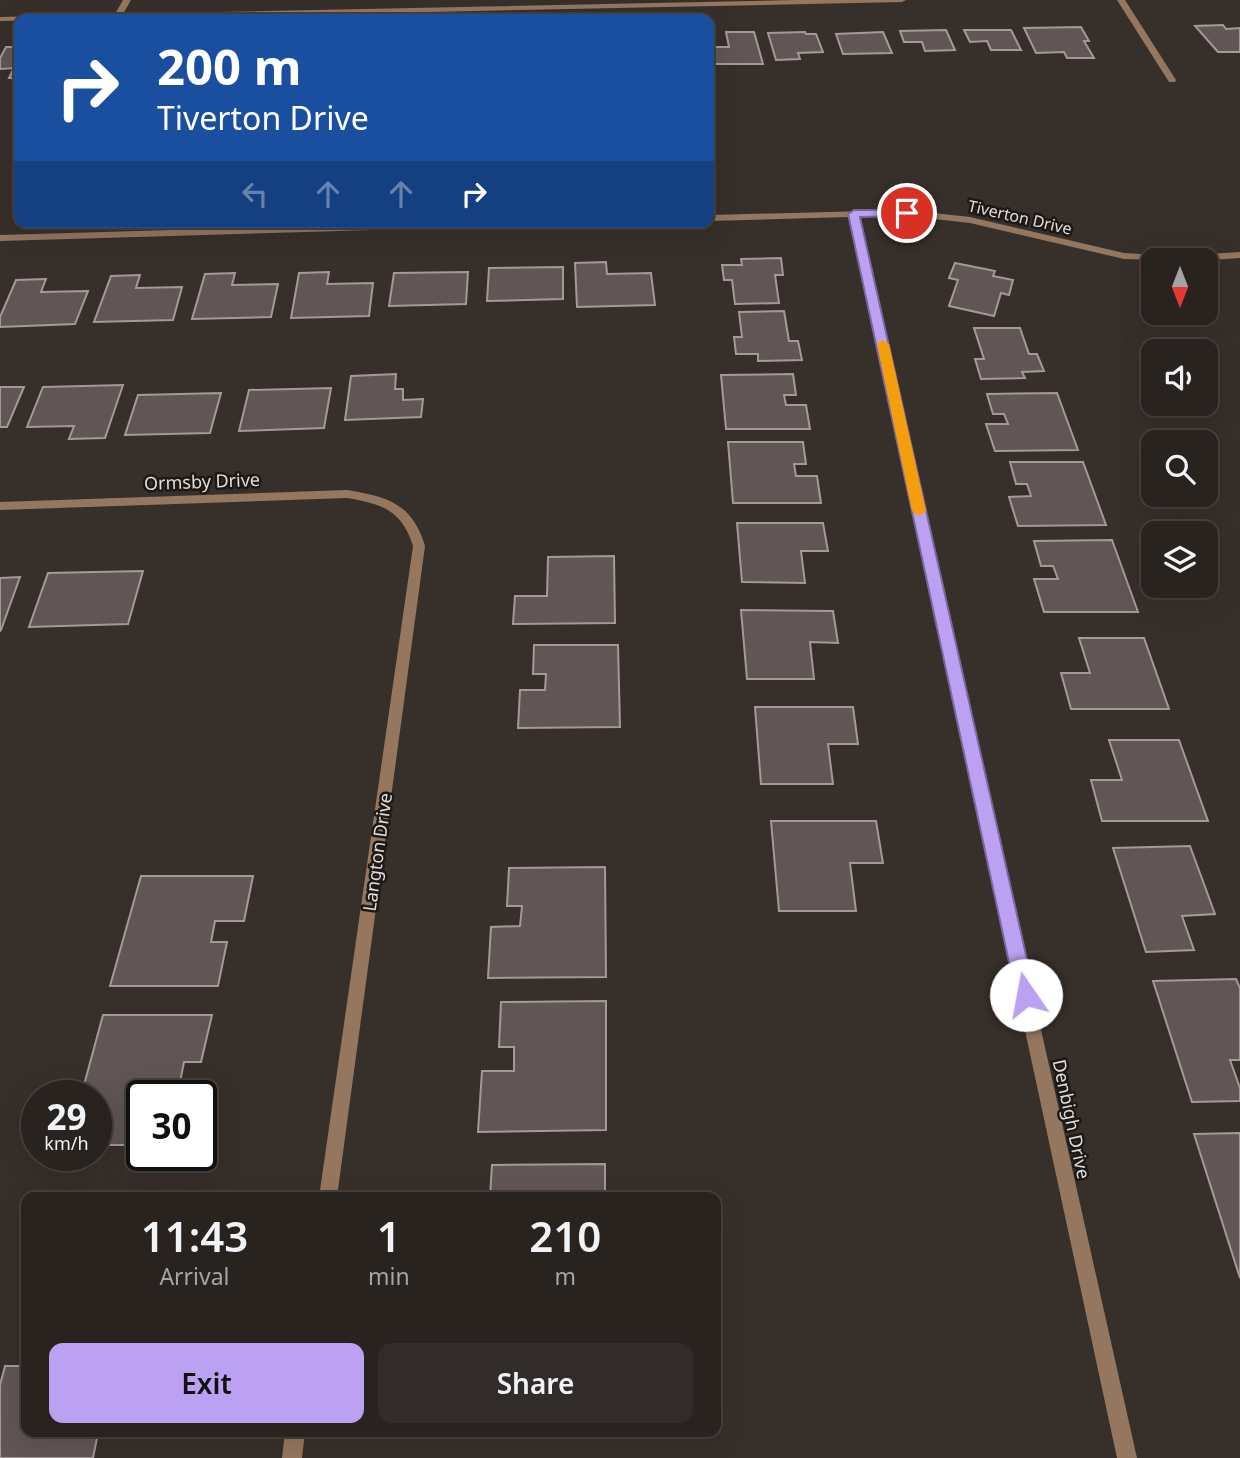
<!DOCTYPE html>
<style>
:root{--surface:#292320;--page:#312b29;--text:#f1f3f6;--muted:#a5a4a5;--line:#45403e;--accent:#bca0f2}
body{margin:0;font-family:"Noto Sans",sans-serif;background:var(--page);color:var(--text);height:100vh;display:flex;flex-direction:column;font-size:26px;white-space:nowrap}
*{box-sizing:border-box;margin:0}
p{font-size:23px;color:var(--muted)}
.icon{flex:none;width:38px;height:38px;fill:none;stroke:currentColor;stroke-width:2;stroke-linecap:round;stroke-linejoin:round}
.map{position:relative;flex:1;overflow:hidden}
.details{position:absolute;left:21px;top:1192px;width:700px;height:245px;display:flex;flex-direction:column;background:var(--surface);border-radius:14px;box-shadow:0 7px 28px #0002,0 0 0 2px var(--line)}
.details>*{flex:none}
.top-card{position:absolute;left:14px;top:14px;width:700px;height:214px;border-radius:14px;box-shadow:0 7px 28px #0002,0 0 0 2px var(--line);background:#1a4fa0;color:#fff;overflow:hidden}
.needle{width:46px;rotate:180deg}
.controls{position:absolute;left:1141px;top:248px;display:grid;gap:14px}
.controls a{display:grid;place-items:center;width:77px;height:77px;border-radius:14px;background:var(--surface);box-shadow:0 7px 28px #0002,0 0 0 2px var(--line);font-size:35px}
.speed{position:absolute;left:21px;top:1080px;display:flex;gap:14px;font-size:35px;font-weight:700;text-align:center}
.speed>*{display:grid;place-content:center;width:91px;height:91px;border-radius:50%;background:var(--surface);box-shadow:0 7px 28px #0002,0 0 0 2px var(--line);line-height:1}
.speed small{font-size:18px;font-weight:400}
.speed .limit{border:4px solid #111;border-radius:10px;background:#fff;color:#111}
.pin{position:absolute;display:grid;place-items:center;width:60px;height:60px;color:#fff;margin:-30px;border:4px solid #fff;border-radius:50%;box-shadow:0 2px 7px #0007}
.me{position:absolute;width:77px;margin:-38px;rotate:348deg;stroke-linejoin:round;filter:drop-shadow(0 0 5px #0008)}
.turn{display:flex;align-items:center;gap:24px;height:147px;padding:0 28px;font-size:32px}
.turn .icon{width:91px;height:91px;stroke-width:2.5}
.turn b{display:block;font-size:49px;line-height:60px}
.lanes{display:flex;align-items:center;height:66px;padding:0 28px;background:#0003;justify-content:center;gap:35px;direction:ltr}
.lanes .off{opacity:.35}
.eta{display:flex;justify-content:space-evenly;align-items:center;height:119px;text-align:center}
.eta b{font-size:42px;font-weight:600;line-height:49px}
.button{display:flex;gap:14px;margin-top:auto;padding:14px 28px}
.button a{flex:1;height:80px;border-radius:14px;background:var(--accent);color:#111;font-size:28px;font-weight:600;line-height:80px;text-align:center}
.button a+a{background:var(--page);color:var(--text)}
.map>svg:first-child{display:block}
</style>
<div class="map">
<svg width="1240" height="1458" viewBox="0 0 1240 1458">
<rect width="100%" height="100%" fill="#372f2a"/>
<path fill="#615655" stroke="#a59998" stroke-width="2" d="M1223,25L1226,29L1240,28V52H1218L1195,26Z
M1081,27L1089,41H1084L1094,58H1067L1064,52L1036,53L1024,28Z
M946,30L955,50L925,51L922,42H904L900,31Z
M964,30H1011L1021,50H991L987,41L970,42Z
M726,32H754L763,64H711L709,47H729Z
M805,32L806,34H816L823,52L798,53L800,59L776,60L768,33Z
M883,32L892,53L843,54L836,34Z
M6,47H19V78H9L14,68L0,69V58Z
M781,258L783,275H775L779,303L735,304L732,280H724L722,265H742L741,259Z
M606,262L607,274L651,273L655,305L577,307L575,263Z
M955,263L995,271L993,276L1013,280L1009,295L1001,293L994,316L949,306L958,280L949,278Z
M563,267V299L487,301L489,268Z
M329,272L327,284L373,283L369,316L291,318L299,273Z
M468,272L466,304L389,306L394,273Z
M235,273L232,285L278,284L271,317L192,319L205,274Z
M140,275L136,288L182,287L173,320L94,322L111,276Z
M46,279L41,292L88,291L75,324L0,327V317L16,280Z
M784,311L789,341H798L802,360L758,361V354H736L734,337H742L739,312Z
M974,328H1020L1029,354H1037L1044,371L1022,372L1025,378L981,379L975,359H984Z
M396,374L395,389H403V400L423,399L421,417L345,420L351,376Z
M793,374L796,395H784L786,405H806L810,429H726L721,375Z
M123,385L105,438L69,439L74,426L27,427L43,387Z
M0,387H24L7,427H0Z
M331,388L324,428L239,431L249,390Z
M221,393L210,433L125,435L138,395Z
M1057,393L1078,450L995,451L986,424H1008L1004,414H993L987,394Z
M728,442H803L806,464H794L796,476H817L821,503H733Z
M1010,462H1083L1106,525L1018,526L1009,497L1031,496L1027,484H1016Z
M737,523H823L828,551H801L805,583L742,582Z
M1112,540L1138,612H1044L1034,579H1058L1053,566H1041L1034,541Z
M614,556L615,623L513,624L515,596H547L548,557Z
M143,571L128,624L29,627L48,573Z
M20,577L1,630L0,631V578Z
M741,610L833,611L838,643L810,642L814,679H747Z
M1079,638H1144L1169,709H1071L1061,673H1090Z
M534,645H618L620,727L518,728L520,690H545L546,674H533Z
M755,707H853L858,744H828L833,784H761Z
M1109,740H1179L1208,821H1102L1091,780H1122Z
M771,821H876L883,863H850L856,911H779Z
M1190,846L1215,914L1182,916L1194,950L1146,952L1113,848Z
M605,867L606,977L488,978L491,927L520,926L522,906H507L509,868Z
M141,876H253L244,921H215L211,942H227L218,986H110Z
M1236,979L1240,988V1060H1230L1240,1088V1101L1192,1102L1153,981Z
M606,1001V1130L478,1132L482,1071H514V1047H499L501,1002Z
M103,1015H212L201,1062H184L179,1087H210L201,1126V1096H142V1145H96V1096H81Z
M1240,1133V1278L1194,1134Z
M605,1164V1197H490L492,1165Z
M5,1366H26V1432L119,1433H98L93,1458H0V1385Z"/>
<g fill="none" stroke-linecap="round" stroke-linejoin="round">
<path fill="#95765e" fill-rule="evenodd" d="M123,0H131L123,14L795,0H906L902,2L0,21V17L115,14Z
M1117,0H1125L1176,80L1175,82H1169Z
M907,210L970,217L1124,253L1178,256L1240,252V258L1196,261L1124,259L970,223L907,216L859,217L1137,1458H1117L850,217L709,221V215Z
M437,222H547L542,225L0,241V235Z
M347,490C388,497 412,503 425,546L337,1197H319L413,546C402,510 382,504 347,498L0,510V502Z
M285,1432H305L302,1458H282Z"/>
</g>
<path fill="#bca0f2" stroke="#7a689d" stroke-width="2" d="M854,210H907L913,213L907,216L860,217L1035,995L1032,1001L1026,1004L1019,1001L1016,995L848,214Z"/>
<path fill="#f59e0b" d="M883,340L889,344L926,511L919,516L912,511L877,344Z"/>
<g text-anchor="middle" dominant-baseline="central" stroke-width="5" stroke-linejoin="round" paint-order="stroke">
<g font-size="16" fill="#e2dcd9" stroke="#1c1815">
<text transform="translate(1020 217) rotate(13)">Tiverton Drive</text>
</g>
<g font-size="18" fill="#e2dcd9" stroke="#1c1815">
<text transform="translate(202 481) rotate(-2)">Ormsby Drive</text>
<text transform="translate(377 852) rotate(-82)">Langton Drive</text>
<text transform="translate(1072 1119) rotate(78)">Denbigh Drive</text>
</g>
</g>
</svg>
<div class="controls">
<a><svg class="needle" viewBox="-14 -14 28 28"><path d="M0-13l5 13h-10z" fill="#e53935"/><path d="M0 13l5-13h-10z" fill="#a5a4a5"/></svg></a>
<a><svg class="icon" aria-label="sound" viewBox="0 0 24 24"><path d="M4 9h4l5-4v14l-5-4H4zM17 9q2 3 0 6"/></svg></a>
<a><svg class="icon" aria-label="search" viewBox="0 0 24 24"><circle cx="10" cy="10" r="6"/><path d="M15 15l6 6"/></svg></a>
<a><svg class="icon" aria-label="layers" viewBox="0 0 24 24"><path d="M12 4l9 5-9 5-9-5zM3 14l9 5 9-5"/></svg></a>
</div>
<div class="speed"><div>29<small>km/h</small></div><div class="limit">30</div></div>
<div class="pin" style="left:907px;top:213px;background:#d93025"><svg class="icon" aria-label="arrive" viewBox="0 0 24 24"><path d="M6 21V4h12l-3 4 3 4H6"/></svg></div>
<svg class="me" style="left:1026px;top:995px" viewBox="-20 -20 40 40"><circle r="19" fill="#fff"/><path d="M0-13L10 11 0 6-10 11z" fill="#bca0f2"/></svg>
<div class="top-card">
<div class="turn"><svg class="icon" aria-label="right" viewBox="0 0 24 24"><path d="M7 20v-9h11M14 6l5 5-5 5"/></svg><div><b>200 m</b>Tiverton Drive</div></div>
<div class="lanes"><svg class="icon off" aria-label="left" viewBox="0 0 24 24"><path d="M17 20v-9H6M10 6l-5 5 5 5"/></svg><svg class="icon off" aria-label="ahead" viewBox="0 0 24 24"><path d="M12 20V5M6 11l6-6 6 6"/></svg><svg class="icon off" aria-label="ahead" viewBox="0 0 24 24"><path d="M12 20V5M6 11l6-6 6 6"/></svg><svg class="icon" aria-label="right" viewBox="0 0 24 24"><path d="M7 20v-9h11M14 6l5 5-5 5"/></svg></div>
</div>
<section class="details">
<div class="eta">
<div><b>11:43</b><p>Arrival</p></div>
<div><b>1</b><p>min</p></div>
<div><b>210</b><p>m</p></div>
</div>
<div class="button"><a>Exit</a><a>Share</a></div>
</section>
</div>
